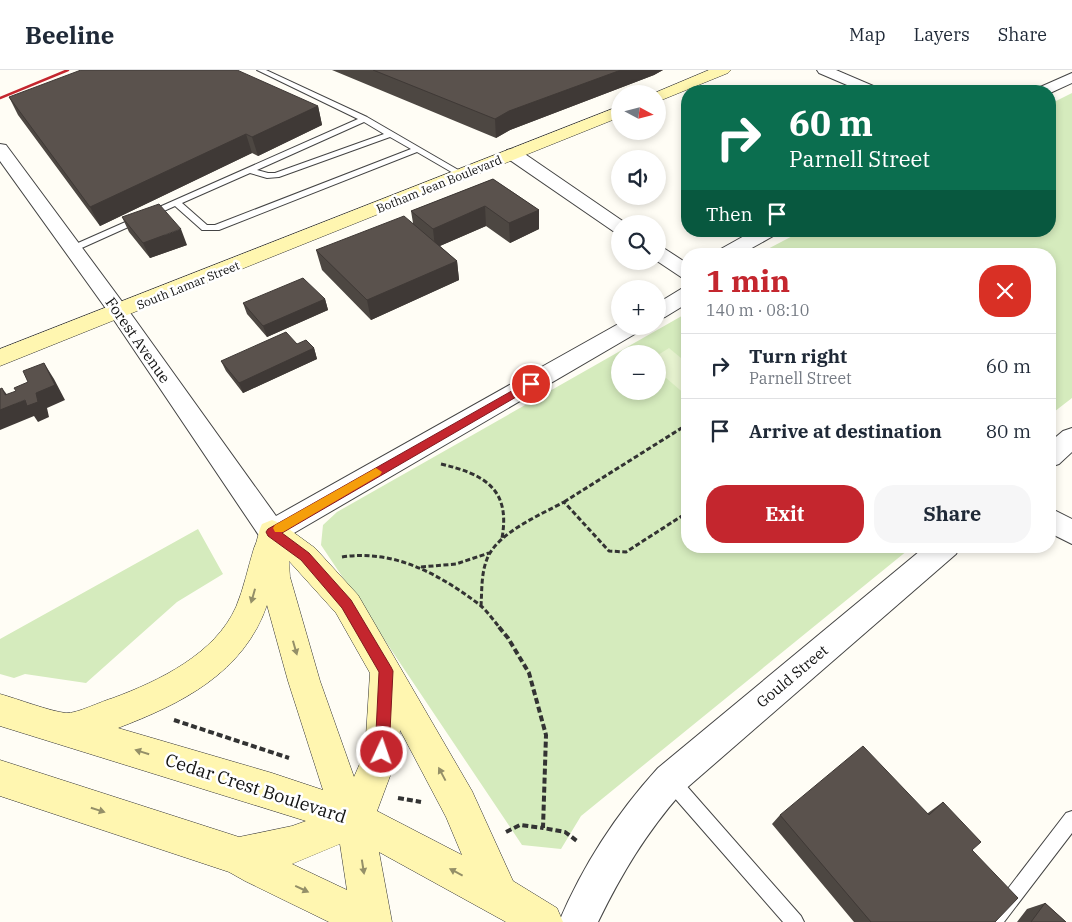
<!DOCTYPE html>
<meta charset="utf-8">
<style>
:root{--surface:#fff;--page:#f6f6f7;--text:#1f2937;--muted:#747a83;--line:#e0e1e3;--accent:#c4262e}
body{margin:0;font-family:"IBM Plex Serif",serif;background:var(--page);color:var(--text);height:100vh;display:flex;flex-direction:column;font-size:19px;white-space:nowrap}
*{box-sizing:border-box;margin:0}
p{font-size:16px;color:var(--muted)}
.icon{flex:none;width:28px;height:28px;fill:none;stroke:currentColor;stroke-width:2;stroke-linecap:round;stroke-linejoin:round}
.map{position:relative;flex:1;overflow:hidden}
.sheet{position:absolute;left:681px;top:178px;width:375px;height:305px;display:flex;flex-direction:column;background:var(--surface);border-radius:20px;box-shadow:0 2px 8px #0003}
.sheet>*{flex:none}
.top-card{position:absolute;left:681px;top:15px;width:375px;height:152px;border-radius:20px;box-shadow:0 2px 8px #0003;background:#0b6e4f;color:#fff;overflow:hidden}
.needle{width:32px;rotate:97deg}
.controls{position:absolute;left:611px;top:15px;display:grid;gap:10px}
.controls a{display:grid;place-items:center;width:55px;height:55px;border-radius:50%;background:var(--surface);box-shadow:0 2px 8px #0003;font-size:25px}
.pin{position:absolute;display:grid;place-items:center;width:42px;height:42px;color:#fff;margin:-21px;border:2px solid #fff;border-radius:50%;box-shadow:0 1px 5px #0007}
.me{position:absolute;width:55px;margin:-28px;rotate:3deg;stroke-linejoin:round;filter:drop-shadow(0 0 4px #0008)}
.turn{display:flex;align-items:center;gap:18px;height:105px;padding:0 25px;font-size:22px}
.turn .icon{width:65px;height:65px;stroke-width:2.5}
.turn b{display:block;font-size:35px;line-height:42px}
.then{display:flex;align-items:center;height:48px;padding:0 25px;background:#0003;gap:10px;font-size:19px}
.round{display:grid;place-items:center;flex:none;width:52px;height:52px;border-radius:20px;background:var(--page)}
.overview{display:flex;align-items:center;justify-content:space-between;height:85px;padding:0 25px}
h1{font-size:30px;font-weight:700;line-height:38px;color:var(--accent)}
.action{display:flex;gap:10px;margin-top:auto;padding:10px 25px}
.action a{flex:1;height:58px;border-radius:20px;background:var(--accent);color:#fff;font-size:20px;font-weight:700;line-height:58px;text-align:center}
.action a+a{background:var(--page);color:var(--text)}
ul{padding:0;list-style:none}
li{display:flex;align-items:center;gap:15px;height:65px;padding:0 25px;border-top:1px solid var(--line)}
li div{flex:1}
li b{display:block;font-size:19px}
li em{font-style:normal}
header{display:flex;align-items:center;gap:30px;box-sizing:border-box;height:70px;padding:0 25px;background:var(--surface);border-bottom:1px solid var(--line)}
header strong{font-size:24px}
nav{display:flex;gap:28px;margin-inline-start:auto;font-size:18px}
.map>svg:first-child{display:block}
</style>
<header>
<strong>Beeline</strong>
<nav><a>Map</a><a>Layers</a><a>Share</a></nav>
</header>
<div class="map">
<svg width="1072" height="852" viewBox="0 0 1072 852">
<rect width="100%" height="100%" fill="#fffdf5"/>
<path fill="#d5ebbd" fill-rule="evenodd" d="M1072,23V328L1050,345V184H758L802,161H1050V34Z
M687,243L688,476H913L581,746L561,779L522,775L321,475L323,455L337,442ZM620,284H658V321H620Z
M198,459L223,504L177,532L86,613L25,604L14,608L0,604V569Z"/>
<path fill="#e6f2cf" d="M669,278L687,293V326L658,301V285Z"/>
<g fill="none" stroke-linecap="round" stroke-linejoin="round">
<g stroke="#444" stroke-width="2">
<path id="service" d="M257,0H266L367,47L467,105L460,107L417,82L219,160H202L175,136L75,181H69V177L358,49ZM364,52L384,64L275,103H268L257,100ZM390,67L411,79L215,155H207L182,133L250,103L267,108L279,107Z
M671,703L677,705L801,846L804,852H783L665,717L663,711L665,705Z
M1072,741V763L1004,852H984L987,846L1066,743Z"/>
</g>
<g stroke="#444" stroke-width="2">
<path id="minor" d="M817,0H836L878,18L881,21H861L819,3Z
M1072,3V13L1050,23V21H1035L1038,18Z
M0,74L6,75L126,237L276,446L620,253V256H643L640,261L282,470L272,473L262,470L112,247L0,91Z
M513,79L519,80L627,154H620V163L613,161L507,88L505,84L507,80Z
M753,161H777L775,165L741,184H716L719,180Z
M658,177L665,179L688,194V209L681,207L657,191Z
M688,218V233L665,247L658,249V233L681,219Z
M1072,358V382L1059,394L1050,397V372L1063,361Z
M1050,438L1072,449V474L1050,463Z
M926,476H960L956,484L682,722C646,763 622,803 598,852H559C583,795 617,743 658,698Z"/>
</g>
<g stroke="#333" stroke-width="1">
<path id="secondary" d="M709,0H731L728,3L664,29L658,31V24H652Z
M620,36V47L0,296V279Z
M272,450L282,454L315,478L358,525L472,721L513,811L557,838L563,852H506L379,782L392,852H329L245,811L229,802L0,726V690L239,767L292,756L306,751L0,656V624C18,629 49,641 66,643C76,644 102,631 113,628C159,611 215,584 236,537C244,518 248,497 254,478C258,470 258,462 262,454ZM289,491L336,543L370,603L365,682L354,707L320,611L290,507ZM267,535L288,611L323,720L272,703L118,658C181,634 244,603 267,535ZM400,660L446,747L462,785L377,741L399,682ZM340,774L347,820L292,794Z"/>
</g>
<path stroke="#333" stroke-width="3" stroke-dasharray="5 2.5" stroke-linecap="butt" d="M441,394C483,404 511,418 502,468
M564,432L688,354
M342,487C394,479 439,504 480,535C487,541 494,551 500,558
M421,497L456,494L489,483
M481,536C482,521 481,504 487,489C497,463 540,445 564,432L609,481L626,482L688,442"/>
<path stroke="#333" stroke-width="4" stroke-dasharray="6 3" stroke-linecap="butt" d="M499,557L508,568L529,603L546,665L543,758L565,762L577,771
M174,650L289,688
M398,728L421,732
M506,762L520,755L543,758"/>
<use href="#service" fill="#fff" fill-rule="evenodd"/>
<use href="#minor" fill="#fff" fill-rule="evenodd"/>
<use href="#secondary" fill="#fff6b0" fill-rule="evenodd"/>
<path stroke="#c4262e" stroke-width="2.5" d="M0,28L68,0"/>
</g>
<path fill="#4d4742" d="M332,0H663L654,5L510,60L496,68Z
M9,27L318,36L322,55L258,86L252,83L100,156L18,45Z
M493,109L539,140V159L510,173L486,156L440,176L457,191L459,210L371,250L322,200L316,180L413,153L411,141Z
M122,147L187,175L150,188L129,162Z
M325,229L328,240L267,267L247,244L243,233Z
M297,274L314,278L317,289L243,323L226,301L221,291Z
M943,732L972,780L995,852H854L772,754L780,745L928,743Z
M1045,833L1066,852H1017L1027,839Z"/>
<path fill="#3f3936" d="M621,0H663L654,5L510,60L496,68L495,49L509,41Z
M318,36L322,55L258,86L252,67Z
M246,64L252,83L100,156L90,137Z
M485,136L486,156L435,178L433,159Z
M539,140V159L510,173L509,153Z
M181,159L187,175L150,188L143,173Z
M457,191L459,210L371,250L367,230Z
M325,229L328,240L267,267L263,256Z
M314,278L317,289L243,323L239,313Z
M44,293L54,309L65,330L47,338L49,347L38,352L34,346L0,360V340L5,325L2,318L14,334L25,330L36,323Z"/>
<path fill="#5a524d" stroke="#3f3936" d="M81,0H237L318,36L252,67L246,64L90,137L9,27Z
M373,0H621L509,41L495,49Z
M493,109L539,140L509,153L485,136L433,159L411,141Z
M159,134L181,159L143,173L122,147Z
M404,146L457,191L367,230L316,180Z
M303,208L325,229L263,256L243,233Z
M286,262L297,274L306,270L314,278L239,313L221,291Z
M44,293L55,315L36,323L38,332L27,336L25,330L0,340V319L2,318L5,325L16,321L14,318L28,312L23,301Z
M863,676L929,745L943,732L981,772L972,780L1018,828L995,852H871L780,745Z
M1045,833L1066,852H1031Z"/>
<defs><path id="oneway-solid" d="M-6-.8H1V-3.2L6.5 0L1 3.2V.8H-6Z" transform="scale(1.25)"/></defs>
<g fill="#948f68">
<use href="#oneway-solid" transform="translate(253 526) rotate(106)"/>
<use href="#oneway-solid" transform="translate(295 578) rotate(74)"/>
<use href="#oneway-solid" transform="translate(142 682) rotate(-163)"/>
<use href="#oneway-solid" transform="translate(442 704) rotate(-118)"/>
<use href="#oneway-solid" transform="translate(98 740) rotate(18)"/>
<use href="#oneway-solid" transform="translate(363 797) rotate(81)"/>
<use href="#oneway-solid" transform="translate(456 802) rotate(-152)"/>
<use href="#oneway-solid" transform="translate(302 819) rotate(25)"/>
</g>
<path fill="#c4262e" stroke="#7f191e" d="M531,310L535,311V316L282,463L309,483L351,530L391,597L393,601L389,682L387,687L382,689L377,687L375,682L379,602L342,538L301,490L268,466L266,462L268,459Z"/>
<path fill="#f59e0b" d="M376,398L382,402L380,405L283,462H275L273,458L275,455Z"/>
<g text-anchor="middle" dominant-baseline="central" stroke-width="5" stroke-linejoin="round" paint-order="stroke">
<g font-size="12" fill="#111" stroke="#fff">
<text transform="translate(439 114) rotate(-22)">Botham Jean Boulevard</text>
<text transform="translate(188 215) rotate(-22)">South Lamar Street</text>
</g>
<g font-size="15" fill="#111" stroke="#fff">
<text transform="translate(138 270) rotate(55)">Forest Avenue</text>
<text transform="translate(792 606) rotate(-40)">Gould Street</text>
</g>
<g font-size="18" fill="#111" stroke="#fff">
<text transform="translate(256 718) rotate(18)">Cedar Crest Boulevard</text>
</g>
</g>
</svg>
<div class="controls">
<a><svg class="needle" viewBox="-14 -14 28 28"><path d="M0-13l5 13h-10z" fill="#e53935"/><path d="M0 13l5-13h-10z" fill="#747a83"/></svg></a>
<a><svg class="icon" aria-label="sound" viewBox="0 0 24 24"><path d="M4 9h4l5-4v14l-5-4H4zM17 9q2 3 0 6"/></svg></a>
<a><svg class="icon" aria-label="search" viewBox="0 0 24 24"><circle cx="10" cy="10" r="6"/><path d="M15 15l6 6"/></svg></a>
<a>+</a>
<a>−</a>
</div>
<div class="pin" style="left:531px;top:314px;background:#d93025"><svg class="icon" aria-label="arrive" viewBox="0 0 24 24"><path d="M6 21V4h12l-3 4 3 4H6"/></svg></div>
<svg class="me" style="left:382px;top:682px" viewBox="-20 -20 40 40"><circle r="17" fill="#c4262e" stroke="#fff" stroke-width="3"/><path d="M0-11L8 9 0 5-8 9z" fill="#fff"/></svg>
<div class="top-card">
<div class="turn"><svg class="icon" aria-label="right" viewBox="0 0 24 24"><path d="M7 20v-9h11M14 6l5 5-5 5"/></svg><div><b>60 m</b>Parnell Street</div></div>
<div class="then">Then<svg class="icon" aria-label="arrive" viewBox="0 0 24 24"><path d="M6 21V4h12l-3 4 3 4H6"/></svg></div>
</div>
<section class="sheet">
<div class="overview"><div><h1>1 min</h1><p>140 m · 08:10</p></div><a class="round" style="background:#d93025;color:#fff"><svg class="icon" aria-label="close" viewBox="0 0 24 24"><path d="M6 6l12 12M18 6L6 18"/></svg></a></div>
<ul>
<li><svg class="icon" aria-label="right" viewBox="0 0 24 24"><path d="M7 20v-9h11M14 6l5 5-5 5"/></svg><div><b>Turn right</b><p>Parnell Street</p></div><em>60 m</em></li>
<li><svg class="icon" aria-label="arrive" viewBox="0 0 24 24"><path d="M6 21V4h12l-3 4 3 4H6"/></svg><div><b>Arrive at destination</b></div><em>80 m</em></li>
</ul>
<div class="action"><a>Exit</a><a>Share</a></div>
</section>
</div>
